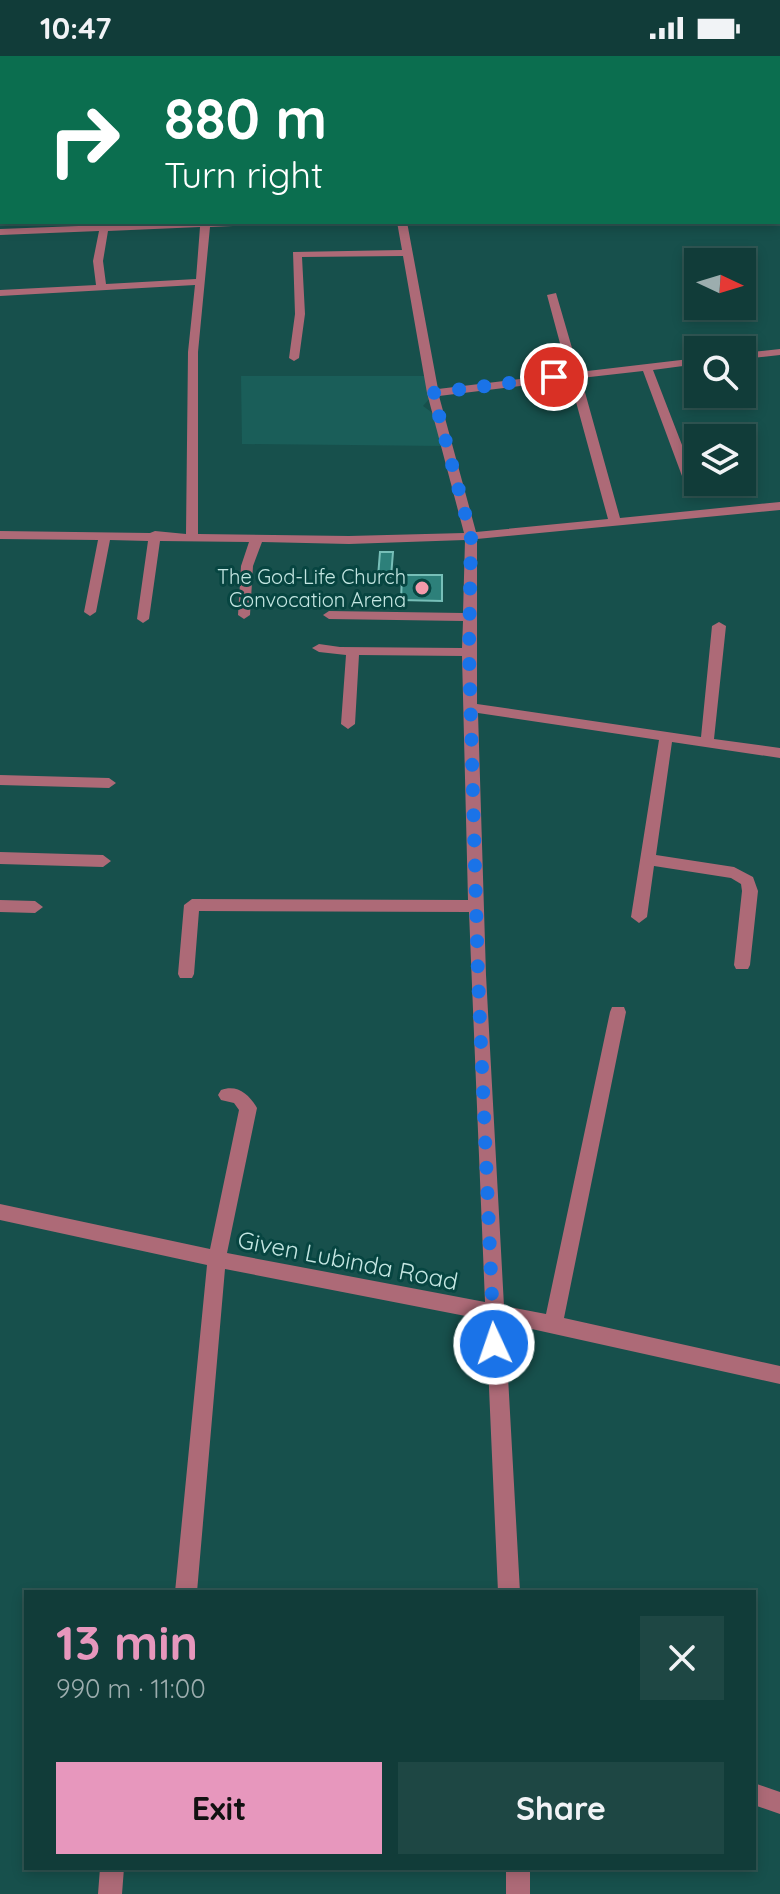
<!DOCTYPE html>
<meta charset="utf-8">
<style>
:root{--surface:#113c39;--page:#1e4744;--text:#f1f3f6;--muted:#9cadae;--line:#305653;--accent:#e797bd}
body{margin:0;font-family:Quicksand,sans-serif;background:var(--page);color:var(--text);height:100vh;display:flex;flex-direction:column;font-size:30px;white-space:nowrap}
*{box-sizing:border-box;margin:0}
p{font-size:26px;color:var(--muted)}
.icon{flex:none;width:44px;height:44px;fill:none;stroke:currentColor;stroke-width:2;stroke-linecap:round;stroke-linejoin:round}
.map{position:relative;flex:1;overflow:hidden}
.details{position:absolute;left:24px;top:1534px;width:732px;height:280px;display:flex;flex-direction:column;background:var(--surface);border-radius:0px;box-shadow:0 4px 12px #0003,0 0 0 2px var(--line)}
.details>*{flex:none}
.guide{position:absolute;left:0px;top:0px;width:780px;height:168px;box-shadow:0 4px 12px #0003,0 0 0 2px var(--line);background:#0b6e4f;color:#fff;overflow:hidden}
.needle{width:52px;rotate:94deg}
.buttons{position:absolute;left:684px;top:192px;display:grid;gap:16px}
.buttons a{display:grid;place-items:center;width:72px;height:72px;border-radius:0px;background:var(--surface);box-shadow:0 4px 12px #0003,0 0 0 2px var(--line);font-size:40px}
.pin{position:absolute;display:grid;place-items:center;width:68px;height:68px;color:#fff;margin:-34px;border:4px solid #fff;border-radius:50%;box-shadow:0 2px 8px #0007}
.me{position:absolute;width:88px;margin:-44px;rotate:357deg;stroke-linejoin:round;filter:drop-shadow(0 0 6px #0008)}
.turn{display:flex;align-items:center;gap:28px;height:168px;padding:0 32px;font-size:36px}
.turn .icon{width:104px;height:104px;stroke-width:2.5}
.turn b{display:block;font-size:56px;line-height:68px}
.round{display:grid;place-items:center;flex:none;width:84px;height:84px;border-radius:0px;background:var(--page)}
.overview{display:flex;align-items:center;justify-content:space-between;height:136px;padding:0 32px}
h1{font-size:48px;font-weight:800;line-height:60px;color:var(--accent)}
.button{display:flex;gap:16px;margin-top:auto;padding:16px 32px}
.button a{flex:1;height:92px;border-radius:0px;background:var(--accent);color:#111;font-size:32px;font-weight:800;line-height:92px;text-align:center}
.button a+a{background:var(--page);color:var(--text)}
.status{display:flex;justify-content:space-between;align-items:center;height:56px;padding:0 40px;background:var(--surface);direction:ltr}
.status svg{height:22px;fill:currentColor}
.map>svg:first-child{display:block}
</style>
<div class="status"><b>10:47</b><svg viewBox="0 0 49 12"><path d="M0 12V9h3v3zM5 12V6h3v6zM10 12V3h3v9zM15 12V0h3v12zM26 1h20v11H26zM47 4h2v5h-2z"/></svg></div>
<div class="map">
<svg width="780" height="1838" viewBox="0 0 780 1838">
<rect width="100%" height="100%" fill="#17504c"/>
<path fill="#1a5e59" d="M241,320H433L431,341L423,350L434,358L446,390L242,388Z"/>
<path fill="#2d807a" stroke="#77bfb8" stroke-width="2" d="M380,496H393L391,521H378Z
M402,519H442V545L401,544Z"/>
<g fill="none" stroke-linecap="round" stroke-linejoin="round">
<path fill="#ad6a77" fill-rule="evenodd" d="M181,0H189V2H181Z
M320,0H328V2H320Z
M369,0H377L378,2H370Z
M518,0H528L517,2Z
M561,0H569V2H561Z
M574,0H582L583,2H575Z
M612,0H620L621,2H613Z
M650,0H658L659,2H651Z
M750,0H758L759,2H751Z
M0,33H2V39H0Z
M778,43L780,44V52L778,51Z
M778,70H780V76H778Z
M183,166H263L258,169L210,171L198,296V478L349,480L464,477L427,337L403,200L302,201L305,258L299,302L294,305L289,302L295,258L293,196L402,194L397,166H407L438,333L568,317L547,239L556,237L579,316L698,302V308L653,314L694,420L688,424L682,420L643,315L581,322L620,462L780,446V454L477,483V648L701,681L712,570L719,566L726,570L714,683L780,692V702L672,686L656,799L734,811L753,821L758,835L750,909L748,913H736L734,909L742,835L741,828L731,822L654,810L647,861L639,867L631,861L659,684L478,657L486,919L504,1250L546,1258L610,956L612,951H624L626,956L564,1262L780,1310V1328L505,1267L520,1536H498L486,1264L225,1213L197,1536H175L207,1209L0,1164V1148L210,1193L239,1054L234,1047L221,1044L218,1039L221,1034C237,1028 249,1038 257,1052L227,1197L485,1246L469,856L199,855L194,918L192,922H180L178,918L184,849L192,843L468,844L462,600L359,599L355,668L348,673L341,668L346,599L319,596L312,592L319,588L340,591L462,592L463,565L329,563L323,559L329,555L463,557L465,484L349,488L262,486L253,510L250,559L244,563L238,559L241,510L249,486L160,485L149,563L143,567L137,563L148,485L110,484L96,556L90,560L84,556L98,484L0,483V475L150,477L155,475L186,478L188,296L195,229L0,240V234L96,229L93,205L99,175L0,179V173ZM200,171L196,223L106,228L103,205L108,175ZM570,324L608,463L476,476L439,340Z
M780,293V299L742,303V297Z
M0,719L109,722L116,727L109,732L0,729Z
M0,796L103,799L111,805L103,811L0,808Z
M0,844L35,845L43,851L35,857L0,856Z
M754,1727L780,1736V1758L754,1749Z
M100,1812H124L122,1838H98Z
M506,1812H530V1838H506Z"/>
</g>
<g fill="none" stroke-linecap="round" stroke-linejoin="round">
<path stroke="#1a73e8" stroke-width="14" stroke-dasharray="0 25.2" d="M494,1288L478,919L469,596L471,480L433,337L554,321"/>
</g>
<circle fill="#f39aab" stroke="#074541" stroke-width="3" cx="422" cy="532" r="8"/>
<g text-anchor="middle" dominant-baseline="central" stroke-width="6" stroke-linejoin="round" paint-order="stroke">
<g font-size="20" fill="#c4e6e2" stroke="#074541" text-anchor="end">
<text x="406" y="520">The God-Life Church<tspan x="406" dy="23">Convocation Arena</tspan></text>
</g>
<g font-size="24" fill="#c4e6e2" stroke="#074541">
<text transform="translate(348 1204) rotate(11)">Given Lubinda Road</text>
</g>
</g>
</svg>
<div class="buttons">
<a><svg class="needle" viewBox="-14 -14 28 28"><path d="M0-13l5 13h-10z" fill="#e53935"/><path d="M0 13l5-13h-10z" fill="#9cadae"/></svg></a>
<a><svg class="icon" aria-label="search" viewBox="0 0 24 24"><circle cx="10" cy="10" r="6"/><path d="M15 15l6 6"/></svg></a>
<a><svg class="icon" aria-label="layers" viewBox="0 0 24 24"><path d="M12 4l9 5-9 5-9-5zM3 14l9 5 9-5"/></svg></a>
</div>
<div class="pin" style="left:554px;top:321px;background:#d93025"><svg class="icon" aria-label="arrive" viewBox="0 0 24 24"><path d="M6 21V4h12l-3 4 3 4H6"/></svg></div>
<svg class="me" style="left:494px;top:1288px" viewBox="-20 -20 40 40"><circle r="17" fill="#1a73e8" stroke="#fff" stroke-width="3"/><path d="M0-11L8 9 0 5-8 9z" fill="#fff"/></svg>
<div class="guide">
<div class="turn"><svg class="icon" aria-label="right" viewBox="0 0 24 24"><path d="M7 20v-9h11M14 6l5 5-5 5"/></svg><div><b>880 m</b>Turn right</div></div>
</div>
<section class="details">
<div class="overview"><div><h1>13 min</h1><p>990 m · 11:00</p></div><a class="round"><svg class="icon" aria-label="close" viewBox="0 0 24 24"><path d="M6 6l12 12M18 6L6 18"/></svg></a></div>
<div class="button"><a>Exit</a><a>Share</a></div>
</section>
</div>
